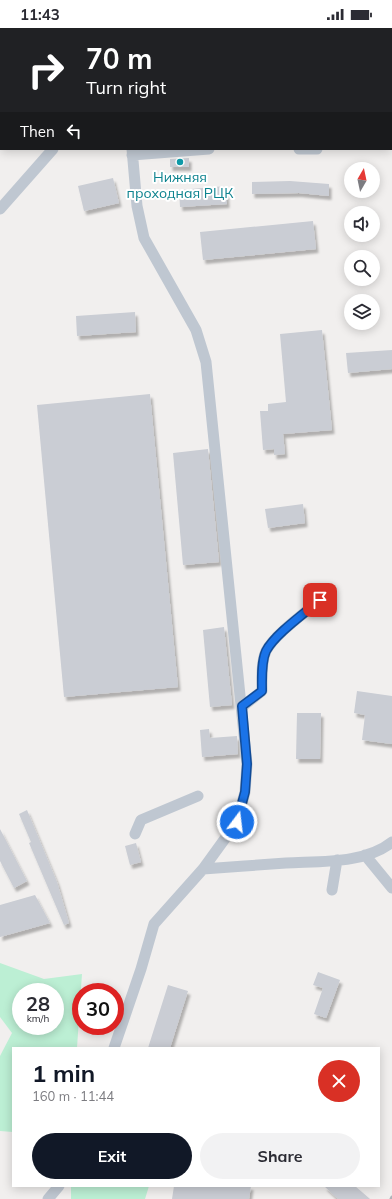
<!DOCTYPE html>
<meta charset="utf-8">
<style>
:root{--surface:#fff;--page:#f2f2f3;--text:#2b2b33;--muted:#7c7c81;--accent:#111827}
body{margin:0;font-family:Mulish,sans-serif;background:var(--page);color:var(--text);height:100vh;display:flex;flex-direction:column;font-size:15px;white-space:nowrap}
*{box-sizing:border-box;margin:0}
p{font-size:13px;color:var(--muted)}
.icon{flex:none;width:22px;height:22px;fill:none;stroke:currentColor;stroke-width:2;stroke-linecap:round;stroke-linejoin:round}
.map{position:relative;flex:1;overflow:hidden}
.drawer{position:absolute;left:12px;top:1019px;width:368px;height:140px;display:flex;flex-direction:column;background:var(--surface);border-radius:0px;box-shadow:0 2px 10px #0003}
.drawer>*{flex:none}
.guide{position:absolute;left:0px;top:0px;width:392px;height:122px;box-shadow:0 2px 10px #0003;background:#202124;color:#fff;overflow:hidden}
.needle{width:26px;rotate:9deg}
.buttons{position:absolute;left:344px;top:134px;display:grid;gap:8px}
.buttons a{display:grid;place-items:center;width:36px;height:36px;border-radius:50%;background:var(--surface);box-shadow:0 2px 10px #0003;font-size:20px}
.speed{position:absolute;left:12px;top:955px;display:flex;gap:8px;font-size:20px;font-weight:700;text-align:center}
.speed>*{display:grid;place-content:center;width:52px;height:52px;border-radius:50%;background:var(--surface);box-shadow:0 2px 10px #0003;line-height:1}
.speed small{font-size:10px;font-weight:400}
.speed .limit{border:6px solid #d22;background:#fff;color:#111}
.pin{position:absolute;display:grid;place-items:center;width:34px;height:34px;color:#fff;margin:-17px;border-radius:8px;box-shadow:0 2px 6px #0006}
.me{position:absolute;width:44px;margin:-22px;rotate:15deg;stroke-linejoin:round;filter:drop-shadow(0 0 3px #0008)}
.turn{display:flex;align-items:center;gap:14px;height:84px;padding:0 20px;font-size:18px}
.turn .icon{width:52px;height:52px;stroke-width:2.5}
.turn b{display:block;font-size:28px;line-height:34px}
.then{display:flex;align-items:center;height:38px;padding:0 20px;background:#0003;gap:8px;font-size:15px}
.round{display:grid;place-items:center;flex:none;width:42px;height:42px;border-radius:21px;background:var(--page)}
.overview{display:flex;align-items:center;justify-content:space-between;height:68px;padding:0 20px}
h1{font-size:24px;font-weight:700;line-height:30px;color:var(--accent)}
.action{display:flex;gap:8px;margin-top:auto;padding:8px 20px}
.action a{flex:1;height:46px;border-radius:24px;background:var(--accent);color:#fff;font-size:16px;font-weight:700;line-height:46px;text-align:center}
.action a+a{background:var(--page);color:var(--text)}
.status{display:flex;justify-content:space-between;align-items:center;height:28px;padding:0 20px;background:var(--surface);direction:ltr}
.status svg{height:11px;fill:currentColor}
.map>svg:first-child{display:block}
</style>
<div class="status"><b>11:43</b><svg viewBox="0 0 49 12"><path d="M0 12V9h3v3zM5 12V6h3v6zM10 12V3h3v9zM15 12V0h3v12zM26 1h20v11H26zM47 4h2v5h-2z"/></svg></div>
<div class="map">
<svg width="392" height="1171" viewBox="0 0 392 1171">
<defs>
<filter id="shadow"><feDropShadow dx="2.5" dy="4" stdDeviation="1" flood-color="#0004"/></filter>
</defs>
<rect width="100%" height="100%" fill="#f1efee"/>
<path fill="#bcefd4" fill-rule="evenodd" d="M0,935L44,951L82,946L77,1020H13V1104L0,1103V1028L12,1005L0,989ZM21,964H55V998H21Z
M71,1158H149L145,1171H71Z"/>
<path fill="#cacdd4" filter="url(#shadow)" d="M189,130V139H170V131Z
M113,150L119,175L84,183L78,158Z
M290,153L329,156V168L299,165L252,166V154Z
M226,158L227,176L180,179L179,162Z
M313,193L316,221L203,232L200,204Z
M135,284L136,304L77,308L76,288Z
M322,302L332,402L283,406L285,426L274,427V421L263,422L260,383H268V376L286,374L280,306Z
M392,322V341L348,345L346,325Z
M150,366L178,659L64,669L37,377Z
M208,421L219,534L183,537L173,425Z
M303,476L305,495L268,500L265,481Z
M224,599L232,677L210,679L203,602Z
M357,663L392,668V716L362,712L365,687L354,685Z
M297,685H321L320,731H296Z
M209,701L210,710L237,708L238,726L202,729L200,702Z
M27,782L57,854L69,895L64,897L29,815L31,814L19,786Z
M0,801L27,853L14,860L0,833Z
M136,815L141,834L130,837L125,818Z
M35,867L50,895L0,909V877Z
M318,944L340,952L326,990L314,986L323,960L313,957Z
M168,957L188,963L170,1020H148Z
M174,1158H251L249,1171H172Z
M324,1158H355L370,1171H338Z"/>
<g fill="none" stroke-linecap="round" stroke-linejoin="round">
<path stroke="#bfc7d1" stroke-width="11" d="M122,0V1
M213,0L214,1
M391,108H392
M299,121H317
M132,127L209,121
M0,181L53,121
M242,679L262,663C262,651 261,634 266,623C275,606 305,585 320,572
M135,806L141,792L198,768
M365,827L392,860
M203,841C231,839 258,837 286,835C319,833 365,836 392,814
M332,862L337,832
M114,1020L141,941L154,896L203,841L237,794L245,764L247,736L206,334L196,302L144,210L137,178L132,121
M48,1171L59,1158"/>
<path stroke="#b0b3b9" stroke-width="3" d="M391,1171L392,1169"/>
</g>
<g fill="none" stroke-linecap="round" stroke-linejoin="round">
<g stroke="#114b97" stroke-width="10">
<path id="route" d="M237,794L245,764L247,736L242,678L262,663C262,651 261,634 266,623C275,606 305,585 320,572"/>
</g>
<use href="#route" stroke="#1a73e8" stroke-width="7"/>
</g>
<circle fill="#0f9aa8" stroke="#fff" stroke-width="1.5" cx="180" cy="134" r="4"/>
<g text-anchor="middle" dominant-baseline="central" stroke-width="4" stroke-linejoin="round" paint-order="stroke">
<g font-size="14" fill="#0d838f" stroke="#fff">
<text x="180" y="149">Нижняя<tspan x="180" dy="16">проходная РЦК</tspan></text>
</g>
</g>
</svg>
<div class="buttons">
<a><svg class="needle" viewBox="-14 -14 28 28"><path d="M0-13l5 13h-10z" fill="#e53935"/><path d="M0 13l5-13h-10z" fill="#7c7c81"/></svg></a>
<a><svg class="icon" aria-label="sound" viewBox="0 0 24 24"><path d="M4 9h4l5-4v14l-5-4H4zM17 9q2 3 0 6"/></svg></a>
<a><svg class="icon" aria-label="search" viewBox="0 0 24 24"><circle cx="10" cy="10" r="6"/><path d="M15 15l6 6"/></svg></a>
<a><svg class="icon" aria-label="layers" viewBox="0 0 24 24"><path d="M12 4l9 5-9 5-9-5zM3 14l9 5 9-5"/></svg></a>
</div>
<div class="speed"><div>28<small>km/h</small></div><div class="limit">30</div></div>
<div class="pin" style="left:320px;top:572px;background:#d93025"><svg class="icon" aria-label="arrive" viewBox="0 0 24 24"><path d="M6 21V4h12l-3 4 3 4H6"/></svg></div>
<svg class="me" style="left:237px;top:794px" viewBox="-20 -20 40 40"><circle r="17" fill="#1a73e8" stroke="#fff" stroke-width="3"/><path d="M0-11L8 9 0 5-8 9z" fill="#fff"/></svg>
<div class="guide">
<div class="turn"><svg class="icon" aria-label="right" viewBox="0 0 24 24"><path d="M7 20v-9h11M14 6l5 5-5 5"/></svg><div><b>70 m</b>Turn right</div></div>
<div class="then">Then<svg class="icon" aria-label="left" viewBox="0 0 24 24"><path d="M17 20v-9H6M10 6l-5 5 5 5"/></svg></div>
</div>
<section class="drawer">
<div class="overview"><div><h1>1 min</h1><p>160 m · 11:44</p></div><a class="round" style="background:#d93025;color:#fff"><svg class="icon" aria-label="close" viewBox="0 0 24 24"><path d="M6 6l12 12M18 6L6 18"/></svg></a></div>
<div class="action"><a>Exit</a><a>Share</a></div>
</section>
</div>
